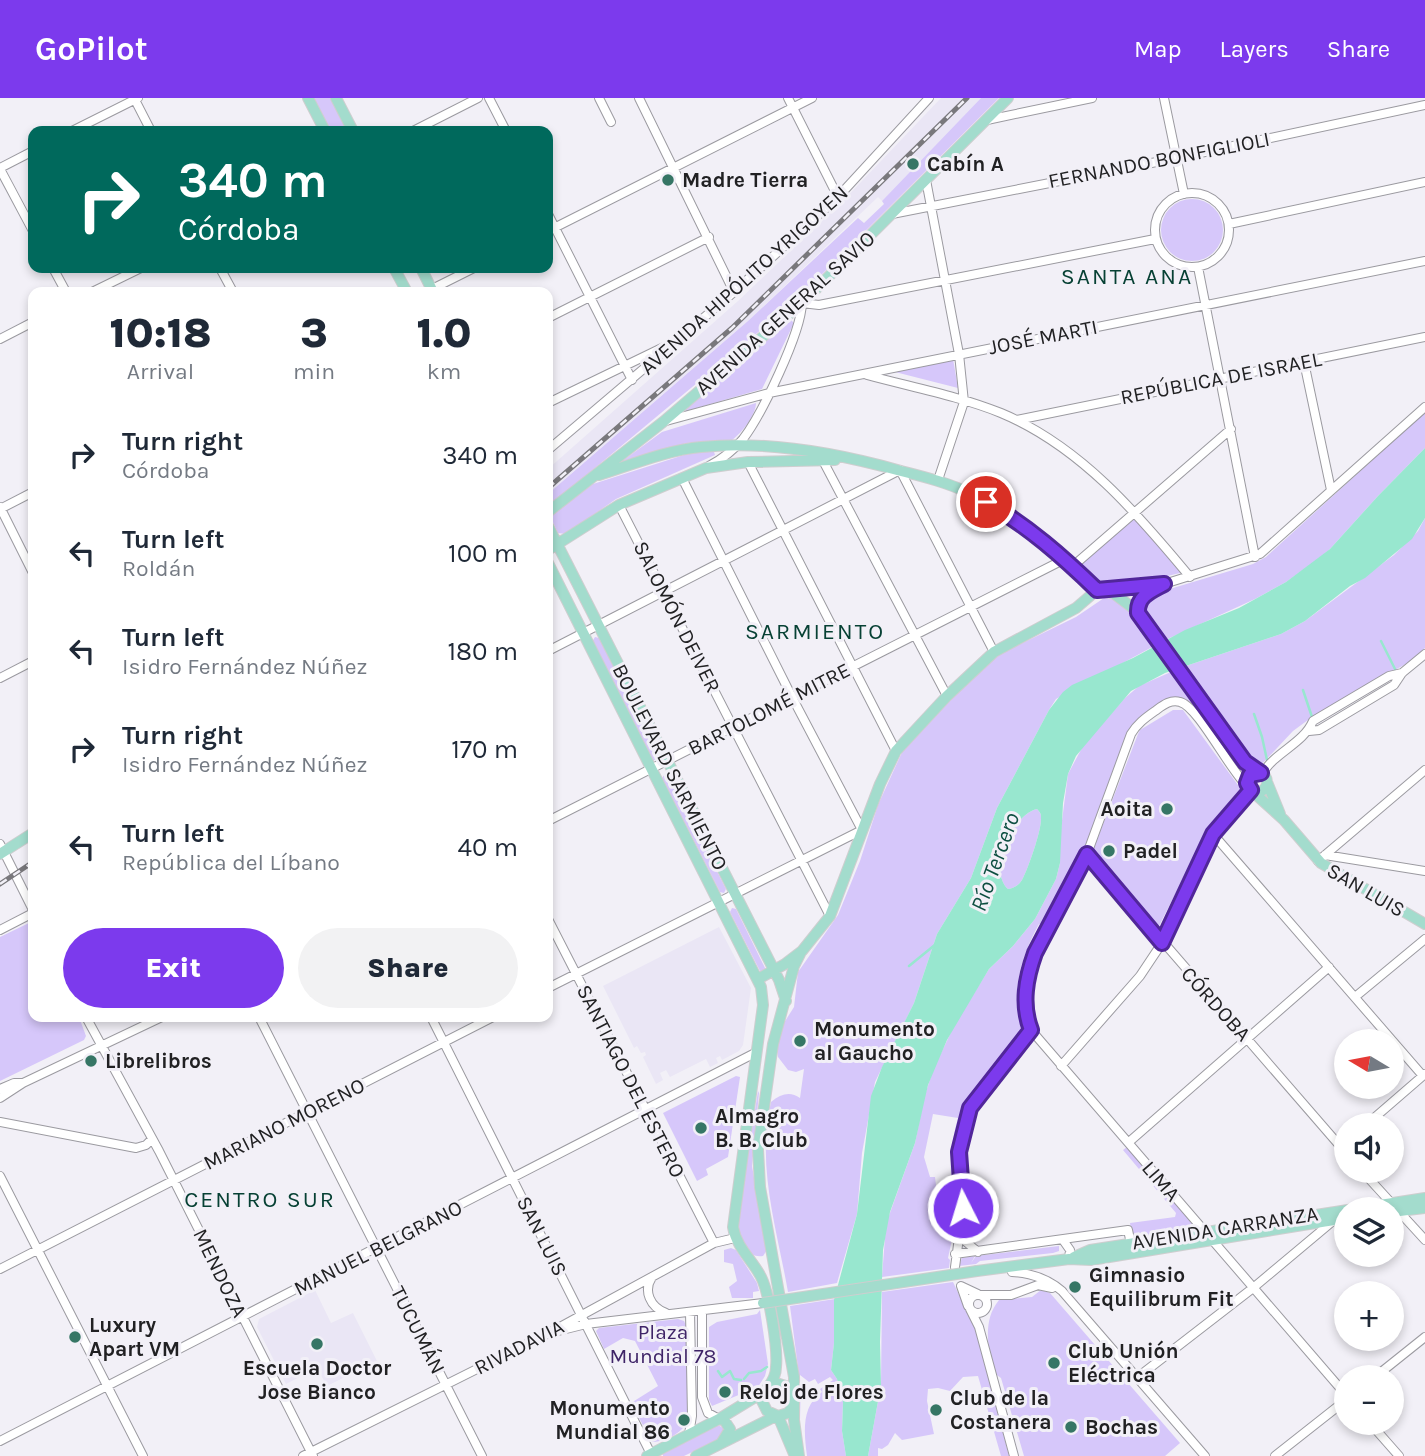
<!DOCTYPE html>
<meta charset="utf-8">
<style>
:root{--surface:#fff;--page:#f2f2f3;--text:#1f2937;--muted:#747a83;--accent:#7c3aed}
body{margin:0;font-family:Karla,sans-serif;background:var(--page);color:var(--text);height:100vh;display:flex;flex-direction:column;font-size:26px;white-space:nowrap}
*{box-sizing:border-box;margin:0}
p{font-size:23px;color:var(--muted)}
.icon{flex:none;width:38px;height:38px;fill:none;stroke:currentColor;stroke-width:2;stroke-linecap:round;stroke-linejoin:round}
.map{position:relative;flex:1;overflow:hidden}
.details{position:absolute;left:28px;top:189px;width:525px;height:735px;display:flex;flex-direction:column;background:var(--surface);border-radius:14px;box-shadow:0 4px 10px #0003}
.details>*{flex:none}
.hud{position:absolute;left:28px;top:28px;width:525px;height:147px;border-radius:14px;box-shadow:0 4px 10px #0003;background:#00695c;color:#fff;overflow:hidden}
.needle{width:46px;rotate:280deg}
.fabs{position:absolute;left:1334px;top:931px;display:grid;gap:14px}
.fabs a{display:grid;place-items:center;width:70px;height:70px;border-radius:50%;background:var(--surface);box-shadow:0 4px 10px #0003;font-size:35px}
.pin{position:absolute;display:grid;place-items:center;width:60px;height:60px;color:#fff;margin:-30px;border:4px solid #fff;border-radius:50%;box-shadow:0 2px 7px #0007}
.me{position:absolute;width:77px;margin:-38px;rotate:355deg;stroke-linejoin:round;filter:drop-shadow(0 0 5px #0008)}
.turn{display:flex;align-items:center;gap:24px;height:147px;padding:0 35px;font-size:32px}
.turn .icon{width:91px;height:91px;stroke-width:2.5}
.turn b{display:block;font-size:49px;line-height:60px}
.eta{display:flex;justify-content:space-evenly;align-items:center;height:119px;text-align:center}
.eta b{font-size:42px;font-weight:800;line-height:49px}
.cta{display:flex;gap:14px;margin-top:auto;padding:14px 35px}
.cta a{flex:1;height:80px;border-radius:42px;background:var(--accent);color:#fff;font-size:28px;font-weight:800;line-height:80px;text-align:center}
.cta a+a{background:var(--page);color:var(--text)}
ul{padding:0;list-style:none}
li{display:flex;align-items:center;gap:21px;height:98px;padding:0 35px}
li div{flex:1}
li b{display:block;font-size:26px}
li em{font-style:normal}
header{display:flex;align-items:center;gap:42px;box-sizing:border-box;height:98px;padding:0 35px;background:var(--accent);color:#fff}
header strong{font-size:33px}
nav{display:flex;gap:38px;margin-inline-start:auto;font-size:24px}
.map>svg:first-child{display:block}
</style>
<header>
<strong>GoPilot</strong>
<nav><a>Map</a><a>Layers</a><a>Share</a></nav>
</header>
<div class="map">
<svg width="1425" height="1358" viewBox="0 0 1425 1358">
<rect width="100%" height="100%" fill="#f2f0f7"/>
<path fill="#eae6f5" d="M941,0H981L882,103L878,99L748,223L552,392L548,382V371L738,203L840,106Z
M719,829L751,890L743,947L739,953L722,962L720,958L716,960L718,965L710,969L706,961L670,979L666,972L660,975L663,982L656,986L643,959L646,957L645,954L641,955L637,948L634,950L603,888Z
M315,1192L331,1225L353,1215L377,1263L327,1288L317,1270L286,1286L257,1229L259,1221Z"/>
<path fill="#d6c7fa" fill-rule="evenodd" d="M313,0H331L348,33H330Z
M981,0H999L792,206L554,404L549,395L748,223L858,120L864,125L884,106L882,103Z
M1161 132a31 31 0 1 1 62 0a31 31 0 1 1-62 0Z
M791,222L794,225L762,291L683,314Z
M953,261L958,290L895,274Z
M756,305C756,316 743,334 732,342L687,345L621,364L662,334Z
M1425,314V350L1378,398L1330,451L1317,462L1286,484L1255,501L1161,544L1143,516C1144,503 1152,499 1163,493L1253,466L1266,459Z
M701,354H714L715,357L616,401L566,436L558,435L551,420L550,418L593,386L684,357Z
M1135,420L1181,473L1180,475L1151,482L1098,486L1083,469V462L1131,422Z
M1425,420V550L1411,563L1312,619L1293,633L1261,667L1253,666L1239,650L1233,655L1235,659L1238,657L1246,672L1244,677L1181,601L1142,619L1084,754L1045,829L1039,826C1020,861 1010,894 1024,933L976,994L966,1011L955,1052L958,1114L948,1160L950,1162L949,1170L882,1179L886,1126L915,1045L924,1000L933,972L954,928L989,871L1013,848L1035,821L1056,781L1060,765L1059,746L1068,676L1083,648L1125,600L1139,588L1180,570L1281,536L1305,523L1394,457L1418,433ZM933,1016L958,1020C948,1055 950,1076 954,1111L950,1112V1117L944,1118L943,1112H939L935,1079H930L924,1059Z
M1111,499L1129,511L1156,547L1056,601L1049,612L997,710L971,780L937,836L914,905L875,984L862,1055L857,1116L837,1185L788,1194C777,1131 756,1067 771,1004C781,996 790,993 800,1000L804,971L796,974L788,972L778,959L777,952L782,928L794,909L798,874L838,817L860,763L878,707L903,652L949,602L998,557L1076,519L1104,500Z
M595,539L599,540L658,658L657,662H652L592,544Z
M1173,612H1183L1243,694L1209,729L1159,828L1095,758L1093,752L1138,636L1140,632Z
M665,676L668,677L726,791L724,795L720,794L662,680Z
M1037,711C1041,716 1041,715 1041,721C1041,734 1028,771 1022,782C1018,788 1014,790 1008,791C987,772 1013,716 1037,711Z
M732,810L736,811L766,872L760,873L730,814Z
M31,824L33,826V919H79L86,938L84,942L0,983V839Z
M736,978L740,979L728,1059L706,1071L708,1077L697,1083L663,1015Z
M758,993L759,995L752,1068L767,1152L763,1158C746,1161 741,1140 737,1126Z
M1127,1049L1192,1124L1191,1131L1157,1137L1132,1136L1130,1125L1175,1119L1176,1115L1123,1052Z
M1059,1148V1153L1053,1155L980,1163L976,1166L959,1168L962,1160L975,1158L971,1165L976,1158Z
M731,1150L736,1152L757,1185L759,1193L753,1194V1200H732L729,1189L737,1183L733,1166L724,1164V1152Z
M953,1184L976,1233L1009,1358H1001L978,1278L963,1279L950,1293L938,1290L928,1291L927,1303L934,1336L902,1342L895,1335L888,1347L882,1351L878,1350V1358H868L881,1287L882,1194Z
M1041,1192L1050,1195L1180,1345L1165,1358H1024L1001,1280L994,1275C988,1250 982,1223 999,1202L1032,1199Z
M835,1201L834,1245L831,1272L837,1281L843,1304L842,1333L846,1358H807C804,1335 801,1308 822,1294L820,1291L833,1282L830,1279L818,1286L815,1281L809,1284L800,1277L801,1322L799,1277L790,1208Z
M760,1212L768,1266L765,1278L758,1289L712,1308L709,1302V1229L717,1224L757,1216Z
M678,1221L684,1223L687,1230L688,1321C685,1334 665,1344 652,1344L631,1305L658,1288L635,1243L623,1240L604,1251L596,1233L599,1230Z
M716,1328H720L724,1331L721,1340L684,1358H663V1356Z"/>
<path fill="#98e7cf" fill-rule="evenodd" d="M1425,350V420L1412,441L1365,480L1350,488L1305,523L1281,536L1165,575L1131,593L1076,658L1068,676L1063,705L1060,765L1056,781L1035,821L1013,848L989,871L947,942L928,987L915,1045L890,1114L883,1152L880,1244L881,1287L868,1358H846L842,1333L843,1304L837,1281L831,1272L834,1245V1202L857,1116L871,998L882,969L914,905L937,836L971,780L997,710L1049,612L1063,594L1072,587L1133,560L1185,532L1239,510L1286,484L1330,451L1378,398ZM1037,711C1041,716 1041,715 1041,721C1041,734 1028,771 1022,782C1018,788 1014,790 1008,791C987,772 1013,716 1037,711Z"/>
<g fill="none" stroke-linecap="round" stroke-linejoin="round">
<path stroke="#98e7cf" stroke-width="2.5" d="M1381,543L1395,571
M1303,592L1312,619
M1254,616L1262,639L1267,662
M909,868L936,846
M718,1273L722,1279L730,1273L734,1281L741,1282
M744,1281L749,1275L761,1273L767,1269"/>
<g stroke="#9b9aa0" stroke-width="10">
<path id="minor" d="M134,0L151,33
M489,0L506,33
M599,0L611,24
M639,0L734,194
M788,0L838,99
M1164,0L1184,96
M987,22L1092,0
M72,33L138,0
M413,33L478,0
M0,70L33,53
M0,71L33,133
M926,82L959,256L964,304L938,382
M1155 132a37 37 0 1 1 74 0a37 37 0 1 1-74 0Z
M548,116L632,282
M892,116L1177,60L1425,7
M1229,126L1425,84
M548,133L812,0
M1198,169L1255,459
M53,170L66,194
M220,170L233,194
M92,194L141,170
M426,194L474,170
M548,220L709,139
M0,241L33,224
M1304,264L1331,392
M867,277C911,289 959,298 1001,315C1080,348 1137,415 1190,479
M548,305L670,246
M1017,322L1425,239
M666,323L769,295L1425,163
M548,352L734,194L838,99L929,0
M821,359L947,598
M748,364L896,653
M709,368C722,361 734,352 743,341C762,316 801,235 802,205L819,207L1155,141
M619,407L830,818
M0,409L33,475
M0,411L33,394
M1073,468L1231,331
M1105,492L1164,486L1260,456L1425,309
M548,553L900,372L994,554
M0,580L33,563
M1309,633L1319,632L1394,587L1402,575L1425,556
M1262,676C1275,654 1303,646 1313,623L1389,578L1402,575
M548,723L1065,461
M1213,736L1423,978
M0,746L33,812
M1087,756L1346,1055
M1325,757L1425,773
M1318,763L1425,672
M548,821L714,1145
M0,832L33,815
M548,890L862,732L792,599L682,380
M1355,899L1425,841
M86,919L159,1053L313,1358
M259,919L482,1358
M431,919L652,1358
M1031,932L1346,1297
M1061,968L1140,878L1162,845L1213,736L1251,692
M0,991L14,985H23L162,919
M0,1000L23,985
M0,1024L136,1050L146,1047L152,1041
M1366,1027L1425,976
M1129,1044L1329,869
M1362,1073L1425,1142
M0,1078L143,1358
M960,1133L965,1143L978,1154
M1063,1142L1070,1152L1069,1161
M955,1156L1128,1132L1131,1146
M955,1169L963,1110L959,1054L970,1010L1031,932C1021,906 1026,880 1035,855L1087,756L1131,636C1137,626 1145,620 1155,613C1162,608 1170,601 1180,604C1198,608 1230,673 1248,689
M0,1171L493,919
M1012,1174C1030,1175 1048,1181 1062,1193L1205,1358
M652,1179C643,1193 650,1209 666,1215
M969 1206a9 9 0 1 1 18 0a9 9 0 1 1-18 0Z
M981,1197H1011L1038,1187L1052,1190
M968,1208L961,1188L978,1196
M970,1211L979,1229L1014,1358
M702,1213V1299L708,1315L719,1321
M558,1233L586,1226L763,1205
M1138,1279L1253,1190L1333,1123
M1375,1279L1425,1239
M1370,1325L1399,1358
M689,1336L692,1318L690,1214
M0,1343L755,955
M303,1358L549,1235L714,1145L735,1140
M1275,1358L1346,1302"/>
</g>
<g stroke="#cececf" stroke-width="12">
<path id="major" d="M308,0L325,33
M336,0L353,33
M394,170L407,194
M421,170L433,194
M599,377C631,367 667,352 701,349C768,342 837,355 901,373C925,379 949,385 971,396C1019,419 1059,456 1097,492
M548,414L663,324L802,205L1008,0
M548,428L779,882L786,903
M548,452L619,407L706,370L748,364L835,362
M548,465L761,889L763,907L733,1129C736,1148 751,1161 760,1177C769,1192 778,1251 776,1269C776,1277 773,1283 768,1289
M1097,492L1113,495L1133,510L1245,664L1260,675
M1138,515C1137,498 1151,493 1164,486
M1247 684a10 10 0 1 1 20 0a10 10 0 1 1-20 0Z
M1267,684L1280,716
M1252,693L1284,722L1321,765L1425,826
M0,756L33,735
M758,881L785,866L802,853L830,818L880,686L896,653L947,598L994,554L1076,510L1097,492
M1391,1114L1425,1110
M1074,1159L1090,1152L1425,1100
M977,1173L1069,1161L1091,1162L1346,1120
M794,1299L789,1289L776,1285L765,1293L762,1303L767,1313L778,1318L788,1315L794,1306
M778,1318L794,1356
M719,1321L724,1322L730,1331L722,1344
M647,1358L719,1321L765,1293
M696,1358L776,1318
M799,1358L794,1322V1279L760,1089L758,1051L773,946L794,868L800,856"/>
</g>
<use href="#minor" stroke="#fff" stroke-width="8"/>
<use href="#major" stroke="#a3dccd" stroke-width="10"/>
<g stroke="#79787c" stroke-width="5">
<path id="rail" d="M548,390L732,230L967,0
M0,786L33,764"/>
</g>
<use href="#rail" stroke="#f2f0f7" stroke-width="2.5" stroke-dasharray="8" stroke-linecap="butt"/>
<g stroke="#cececf" stroke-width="12" stroke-linecap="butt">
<path id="major-bridge" d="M763,1205L977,1173"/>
</g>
<use href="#major-bridge" stroke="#a3dccd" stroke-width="10"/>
</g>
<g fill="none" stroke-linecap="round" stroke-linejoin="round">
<g stroke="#51269a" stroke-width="18">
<path id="route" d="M963,1110L959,1054L970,1010L1031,932C1021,906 1026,880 1035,855L1087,756L1162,845L1213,736L1251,692L1247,685L1250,677L1261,675L1245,664L1138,515C1137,498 1151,493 1164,486L1097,492C1063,459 1028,428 986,404"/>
</g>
<use href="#route" stroke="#7c3aed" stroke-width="12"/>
</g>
<g fill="#367665" stroke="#f2f0f7" stroke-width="2.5">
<circle cx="913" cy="66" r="7"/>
<circle cx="668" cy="82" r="7"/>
<circle cx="1167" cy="711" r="7"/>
<circle cx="1109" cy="753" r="7"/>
<circle cx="800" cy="943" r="7"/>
<circle cx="91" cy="963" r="7"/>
<circle cx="701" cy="1030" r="7"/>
<circle cx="1075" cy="1189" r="7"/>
<circle cx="75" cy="1239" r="7"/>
<circle cx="317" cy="1246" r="7"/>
<circle cx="1054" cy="1265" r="7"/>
<circle cx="725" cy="1294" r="7"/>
<circle cx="936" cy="1312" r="7"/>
<circle cx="684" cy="1322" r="7"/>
<circle cx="1071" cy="1329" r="7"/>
</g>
<g text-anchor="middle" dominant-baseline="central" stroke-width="6" stroke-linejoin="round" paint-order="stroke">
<g font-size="21" fill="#212123" stroke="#f2f0f7">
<text transform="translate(1159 62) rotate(-11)">FERNANDO BONFIGLIOLI</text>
<text transform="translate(744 182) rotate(-42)">AVENIDA HIPÓLITO YRIGOYEN</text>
<text transform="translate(785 215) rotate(-42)">AVENIDA GENERAL SAVIO</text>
<text transform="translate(1043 239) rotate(-11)">JOSÉ MARTI</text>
<text transform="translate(1221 280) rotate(-11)">REPÚBLICA DE ISRAEL</text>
<text transform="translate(677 519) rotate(63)">SALOMÓN DEIVER</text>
<text transform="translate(769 611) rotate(-27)">BARTOLOMÉ MITRE</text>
<text transform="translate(670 669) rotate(63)">BOULEVARD SARMIENTO</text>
<text transform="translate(1366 792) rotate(30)">SAN LUIS</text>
<text transform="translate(1216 906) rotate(48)">CÓRDOBA</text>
<text transform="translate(631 983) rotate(63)">SANTIAGO DEL ESTERO</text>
<text transform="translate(284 1026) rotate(-27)">MARIANO MORENO</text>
<text transform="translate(1161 1083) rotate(49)">LIMA</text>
<text transform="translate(1225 1130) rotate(-9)">AVENIDA CARRANZA</text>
<text transform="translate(542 1138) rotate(63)">SAN LUIS</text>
<text transform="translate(378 1150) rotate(-27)">MANUEL BELGRANO</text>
<text transform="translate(220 1175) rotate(64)">MENDOZA</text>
<text transform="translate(418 1232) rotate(63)">TUCUMÁN</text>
<text transform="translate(519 1249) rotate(-27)">RIVADAVIA</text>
</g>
<g font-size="21" font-weight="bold" fill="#212123" stroke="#f2f0f7" text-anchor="start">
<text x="927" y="66">Cabín A</text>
<text x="682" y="82">Madre Tierra</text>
<text x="1153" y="711" text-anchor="end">Aoita</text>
<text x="1123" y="753">Padel</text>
<text x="814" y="931">Monumento<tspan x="814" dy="24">al Gaucho</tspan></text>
<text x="105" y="963">Librelibros</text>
<text x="715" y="1018">Almagro<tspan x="715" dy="24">B. B. Club</tspan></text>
<text x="1089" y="1177">Gimnasio<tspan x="1089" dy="24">Equilibrum Fit</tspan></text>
<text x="89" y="1227">Luxury<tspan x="89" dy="24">Apart VM</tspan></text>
<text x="1068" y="1253">Club Unión<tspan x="1068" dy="24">Eléctrica</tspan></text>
<text x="317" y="1270" text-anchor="middle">Escuela Doctor<tspan x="317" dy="24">Jose Bianco</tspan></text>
<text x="739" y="1294">Reloj de Flores</text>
<text x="950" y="1300">Club de la<tspan x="950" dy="24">Costanera</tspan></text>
<text x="670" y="1310" text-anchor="end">Monumento<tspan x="670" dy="24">Mundial 86</tspan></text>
<text x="1085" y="1329">Bochas</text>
</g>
<g font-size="21" fill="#3e2367" stroke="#f2f0f7">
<text x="663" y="1234">Plaza<tspan x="663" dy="24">Mundial 78</tspan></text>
</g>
<g font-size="23" letter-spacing="2" fill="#074134" stroke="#f2f0f7">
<text x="1127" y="178">SANTA ANA</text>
<text x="815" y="533">SARMIENTO</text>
<text x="260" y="1101">CENTRO SUR</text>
</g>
<g font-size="23" font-style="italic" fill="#0d4f41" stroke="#f2f0f7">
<text transform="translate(995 764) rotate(-70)">Río Tercero</text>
</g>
</g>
</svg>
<div class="fabs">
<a><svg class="needle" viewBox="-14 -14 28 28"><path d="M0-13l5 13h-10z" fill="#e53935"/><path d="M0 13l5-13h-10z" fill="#747a83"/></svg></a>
<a><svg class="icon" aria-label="sound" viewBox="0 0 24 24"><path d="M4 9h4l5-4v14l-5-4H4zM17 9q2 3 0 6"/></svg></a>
<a><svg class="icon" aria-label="layers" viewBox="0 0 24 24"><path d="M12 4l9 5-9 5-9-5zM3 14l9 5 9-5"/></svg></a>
<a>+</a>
<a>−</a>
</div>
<div class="pin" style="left:986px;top:404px;background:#d93025"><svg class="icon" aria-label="arrive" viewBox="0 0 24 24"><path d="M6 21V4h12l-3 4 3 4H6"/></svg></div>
<svg class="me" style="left:963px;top:1110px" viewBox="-20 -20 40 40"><circle r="17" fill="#7c3aed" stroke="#fff" stroke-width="3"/><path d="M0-11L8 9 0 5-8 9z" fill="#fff"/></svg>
<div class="hud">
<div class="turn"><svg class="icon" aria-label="right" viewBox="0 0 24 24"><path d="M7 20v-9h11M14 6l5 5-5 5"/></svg><div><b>340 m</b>Córdoba</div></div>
</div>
<section class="details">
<div class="eta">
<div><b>10:18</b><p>Arrival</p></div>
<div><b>3</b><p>min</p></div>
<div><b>1.0</b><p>km</p></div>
</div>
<ul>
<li><svg class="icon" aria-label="right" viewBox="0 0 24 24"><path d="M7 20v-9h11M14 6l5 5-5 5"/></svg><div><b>Turn right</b><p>Córdoba</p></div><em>340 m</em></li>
<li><svg class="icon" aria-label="left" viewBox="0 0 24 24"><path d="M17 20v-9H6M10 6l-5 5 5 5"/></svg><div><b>Turn left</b><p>Roldán</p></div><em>100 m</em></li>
<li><svg class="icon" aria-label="left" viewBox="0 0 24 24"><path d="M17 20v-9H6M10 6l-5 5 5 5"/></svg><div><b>Turn left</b><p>Isidro Fernández Núñez</p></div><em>180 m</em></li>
<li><svg class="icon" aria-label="right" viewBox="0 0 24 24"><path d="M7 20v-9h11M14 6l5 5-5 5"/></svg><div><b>Turn right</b><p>Isidro Fernández Núñez</p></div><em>170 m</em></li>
<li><svg class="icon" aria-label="left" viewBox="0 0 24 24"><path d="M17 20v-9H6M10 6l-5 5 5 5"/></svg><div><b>Turn left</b><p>República del Líbano</p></div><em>40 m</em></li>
</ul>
<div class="cta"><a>Exit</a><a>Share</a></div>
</section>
</div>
